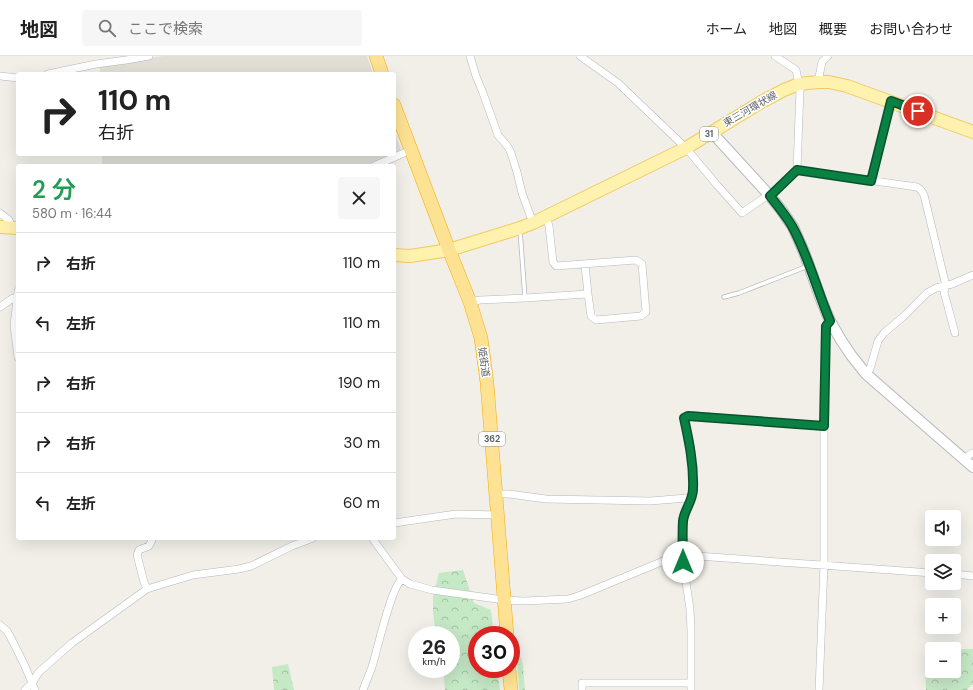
<!DOCTYPE html>
<html lang="ja">
<meta charset="utf-8">
<style>
:root{--surface:#fff;--page:#f6f6f6;--text:#222;--muted:#767676;--line:#e0e0e0}
body{margin:0;font-family:"DM Sans","Noto Sans JP",sans-serif;background:var(--page);color:var(--text);height:100vh;display:flex;flex-direction:column;font-size:15px;white-space:nowrap}
*{box-sizing:border-box;margin:0}
p{font-size:13px;color:var(--muted)}
.icon{flex:none;width:22px;height:22px;fill:none;stroke:currentColor;stroke-width:2;stroke-linecap:round;stroke-linejoin:round}
.map{position:relative;flex:1;overflow:hidden}
.panel{position:absolute;left:16px;top:108px;width:380px;height:376px;display:flex;flex-direction:column;background:var(--surface);border-radius:4px;box-shadow:0 4px 16px #0002}
.panel>*{flex:none}
.top-card{position:absolute;left:16px;top:16px;width:380px;height:84px;border-radius:4px;box-shadow:0 4px 16px #0002;background:#fff;color:var(--text);overflow:hidden}
.buttons{position:absolute;left:925px;top:454px;display:grid;gap:8px}
.buttons a{display:grid;place-items:center;width:36px;height:36px;border-radius:4px;background:var(--surface);box-shadow:0 4px 16px #0002;font-size:20px}
.speed{position:absolute;left:408px;top:570px;display:flex;gap:8px;font-size:20px;font-weight:700;text-align:center}
.speed>*{display:grid;place-content:center;width:52px;height:52px;border-radius:50%;background:var(--surface);box-shadow:0 4px 16px #0002;line-height:1}
.speed small{font-size:10px;font-weight:400}
.speed .limit{border:6px solid #d22;background:#fff;color:#111}
.pin{position:absolute;display:grid;place-items:center;width:34px;height:34px;color:#fff;margin:-17px;border:2px solid #fff;border-radius:50%;box-shadow:0 1px 4px #0007}
.me{position:absolute;width:44px;margin:-22px;rotate:0deg;stroke-linejoin:round;filter:drop-shadow(0 0 3px #0008)}
.turn{display:flex;align-items:center;gap:14px;height:84px;padding:0 16px;font-size:18px}
.turn .icon{width:52px;height:52px;stroke-width:2.5}
.turn b{display:block;font-size:28px;line-height:34px}
.round{display:grid;place-items:center;flex:none;width:42px;height:42px;border-radius:4px;background:var(--page)}
.summary{display:flex;align-items:center;justify-content:space-between;height:68px;padding:0 16px}
h1{font-size:24px;font-weight:600;line-height:30px;color:#1e9e55}
ul{padding:0;list-style:none}
li{display:flex;align-items:center;gap:12px;height:60px;padding:0 16px;border-top:1px solid var(--line)}
li div{flex:1}
li b{display:block;font-size:15px}
li em{font-style:normal}
header{display:flex;align-items:center;gap:24px;box-sizing:border-box;height:56px;padding:0 20px;background:var(--surface);border-bottom:1px solid var(--line)}
header strong{font-size:19px}
nav{display:flex;gap:22px;margin-inline-start:auto;font-size:14px}
.search{width:280px;height:36px;background:var(--page);display:flex;align-items:center;gap:10px;box-sizing:border-box;padding:0 14px;border-radius:4px;color:var(--muted);font-size:15px}
.map>svg:first-child{display:block}
</style>
<header>
<strong>地図</strong>
<div class="search"><svg class="icon" aria-label="search" viewBox="0 0 24 24"><circle cx="10" cy="10" r="6"/><path d="M15 15l6 6"/></svg>ここで検索</div>
<nav><a>ホーム</a><a>地図</a><a>概要</a><a>お問い合わせ</a></nav>
</header>
<div class="map">
<svg width="973" height="634" viewBox="0 0 973 634">
<defs>
<pattern id="forest-crowns" width="20" height="18" patternUnits="userSpaceOnUse"><rect width="20" height="18" fill="#c5e8c5"/><path d="M2 6a3 3 0 1 1 6 0M12 15a3 3 0 1 1 6 0" fill="none" stroke="#a3c0a4"/></pattern>
</defs>
<rect width="100%" height="100%" fill="#f1efe8"/>
<path fill="#e1ded6" d="M163,0H367L373,18H100V11Z
M394,74L401,94L394,97Z
M102,98H392L373,106L368,110H102Z"/>
<path fill="url(#forest-crowns)" d="M463,514L474,547L491,554L494,579H477V613H497L500,634H445L443,613H451V579H436L433,556V541L439,517Z
M926,593H939H932V615H954V593H973V629H971L967,634H926L925,610Z
M521,601L523,610L525,634H519L517,602Z
M288,608L294,634H274L272,611Z"/>
<g fill="none" stroke-linecap="round" stroke-linejoin="round">
<g stroke="#b5b8bc" stroke-width="5">
<path id="lane" d="M520,174L525,242
M724,241L739,237L808,210"/>
</g>
<g stroke="#b5b8bc" stroke-width="8">
<path id="street" d="M470,0L476,20L483,37L498,79L508,91L511,97L517,116L522,137L533,167
M580,0L618,27L686,92L717,129L742,157L764,142L768,138
M48,18L96,8L126,4L149,0
M0,20L18,22
M818,26L822,6L828,0
M374,110L411,94
M797,114L917,131L921,134L924,139L946,230L944,236L955,277
M871,125L891,45
M770,140L797,114L800,33L796,14L775,0
M0,157L9,164L11,172
M546,161L549,170L553,206L556,210L636,204L642,208L646,256L641,260L596,264L591,260L588,238
M18,235L14,269L18,301
M470,246L480,244L525,242L588,238L585,209
M0,251L13,242H17
M866,318L870,313L878,285L884,277L904,260L927,237L936,232L952,228L973,219
M965,403L969,399L973,397
M496,438H509L546,443L650,445L687,442H692
M394,467L456,458L498,459
M372,482L402,523L410,528L432,534L504,544L524,545L568,543L581,539L678,499H683L932,517
M954,518L973,520
M147,533L144,526L137,499L139,494L149,490L152,484V482
M0,569L7,575L12,584L24,608L35,634
M25,634L32,627L39,616L72,587L147,533L193,519L239,513L251,510L292,490L313,482
M363,634C366,626 369,619 372,611C377,595 391,531 402,523
M582,634V627H690
M691,634V575L690,553L683,506V465L686,455L692,442L693,434L692,406L690,388L684,362L688,359L824,370
M819,634L824,509V370L826,270L830,265"/>
</g>
<g stroke="#b6babf" stroke-width="12">
<path id="secondary" d="M713,75L717,82L770,140L782,155L793,171L804,196L822,246L830,265L841,284L851,299L866,318L973,411"/>
</g>
<g stroke="#f2c960" stroke-width="14">
<path id="primary" d="M0,171L18,172
M394,199L410,200L449,194L520,172L533,167L686,92L763,45L784,34L799,28L818,26H829L847,30L973,76"/>
</g>
<g stroke="#f9ab00" stroke-width="14">
<path id="highway" d="M376,0L382,18
M394,49L449,194L470,246L481,282L487,327L507,579
M509,613L511,634"/>
</g>
<use href="#lane" stroke="#fff" stroke-width="3.5"/>
<use href="#street" stroke="#fff" stroke-width="7"/>
<use href="#secondary" stroke="#fff" stroke-width="10"/>
<use href="#primary" stroke="#fff2af" stroke-width="12"/>
<use href="#highway" stroke="#fde293" stroke-width="13"/>
</g>
<g fill="none" stroke-linecap="round" stroke-linejoin="round">
<g stroke="#07532c" stroke-width="10">
<path id="route" d="M683,506C683,493 682,479 683,465C684,454 693,445 693,433C694,409 689,385 684,362L688,360L824,370L826,270L830,265C817,234 808,199 792,170C786,160 778,150 770,140L797,114L871,125L891,45L918,55"/>
</g>
<use href="#route" stroke="#0b8043" stroke-width="7"/>
</g>
<g text-anchor="middle" dominant-baseline="central" stroke-width="3" stroke-linejoin="round" paint-order="stroke">
<g fill="#fff" stroke="#8f9295" stroke-width="1">
<rect x="700" y="71" width="18" height="14" rx="3"/>
<rect x="479" y="376" width="26" height="14" rx="3"/>
</g>
<g font-size="9" font-weight="bold" fill="#5f6368">
<text x="709" y="78">31</text>
<text x="492" y="383">362</text>
</g>
<g font-size="10" fill="#5f6368" stroke="#fff">
<text transform="translate(750 53) rotate(-30)">東三河環状線</text>
<text transform="translate(484 306) rotate(82)">姫街道</text>
</g>
</g>
</svg>
<div class="buttons">
<a><svg class="icon" aria-label="sound" viewBox="0 0 24 24"><path d="M4 9h4l5-4v14l-5-4H4zM17 9q2 3 0 6"/></svg></a>
<a><svg class="icon" aria-label="layers" viewBox="0 0 24 24"><path d="M12 4l9 5-9 5-9-5zM3 14l9 5 9-5"/></svg></a>
<a>+</a>
<a>−</a>
</div>
<div class="speed"><div>26<small>km/h</small></div><div class="limit">30</div></div>
<div class="pin" style="left:918px;top:55px;background:#d93025"><svg class="icon" aria-label="arrive" viewBox="0 0 24 24"><path d="M6 21V4h12l-3 4 3 4H6"/></svg></div>
<svg class="me" style="left:683px;top:506px" viewBox="-20 -20 40 40"><circle r="19" fill="#fff"/><path d="M0-13L10 11 0 6-10 11z" fill="#0b8043"/></svg>
<div class="top-card">
<div class="turn"><svg class="icon" aria-label="right" viewBox="0 0 24 24"><path d="M7 20v-9h11M14 6l5 5-5 5"/></svg><div><b>110 m</b>右折</div></div>
</div>
<section class="panel">
<div class="summary"><div><h1>2 分</h1><p>580 m · 16:44</p></div><a class="round"><svg class="icon" aria-label="close" viewBox="0 0 24 24"><path d="M6 6l12 12M18 6L6 18"/></svg></a></div>
<ul>
<li><svg class="icon" aria-label="right" viewBox="0 0 24 24"><path d="M7 20v-9h11M14 6l5 5-5 5"/></svg><div><b>右折</b></div><em>110 m</em></li>
<li><svg class="icon" aria-label="left" viewBox="0 0 24 24"><path d="M17 20v-9H6M10 6l-5 5 5 5"/></svg><div><b>左折</b></div><em>110 m</em></li>
<li><svg class="icon" aria-label="right" viewBox="0 0 24 24"><path d="M7 20v-9h11M14 6l5 5-5 5"/></svg><div><b>右折</b></div><em>190 m</em></li>
<li><svg class="icon" aria-label="right" viewBox="0 0 24 24"><path d="M7 20v-9h11M14 6l5 5-5 5"/></svg><div><b>右折</b></div><em>30 m</em></li>
<li><svg class="icon" aria-label="left" viewBox="0 0 24 24"><path d="M17 20v-9H6M10 6l-5 5 5 5"/></svg><div><b>左折</b></div><em>60 m</em></li>
</ul>
</section>
</div>
